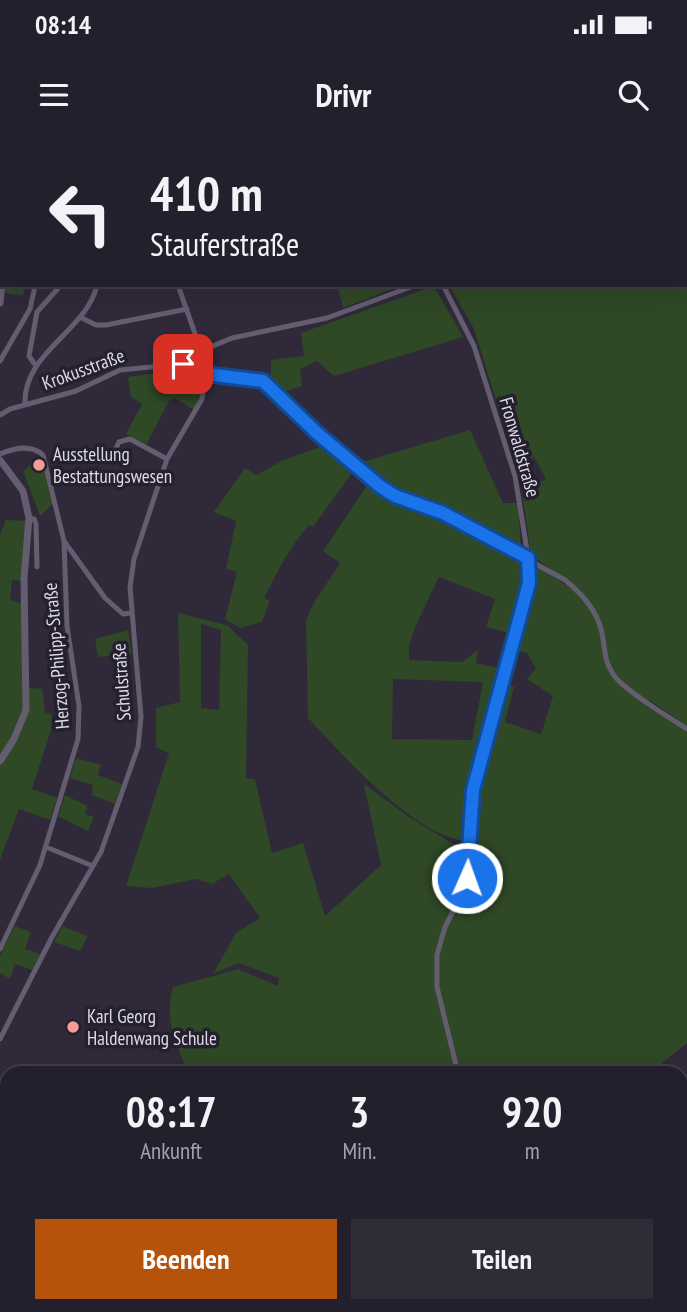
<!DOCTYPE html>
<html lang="de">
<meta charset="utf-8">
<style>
:root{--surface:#231f2c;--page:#2f2c38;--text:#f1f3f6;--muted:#a3a2a9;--line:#403d48;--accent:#b45309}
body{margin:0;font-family:"PT Sans Narrow",sans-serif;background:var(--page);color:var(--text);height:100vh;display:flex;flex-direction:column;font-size:26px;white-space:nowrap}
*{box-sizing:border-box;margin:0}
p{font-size:23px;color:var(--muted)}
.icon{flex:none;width:38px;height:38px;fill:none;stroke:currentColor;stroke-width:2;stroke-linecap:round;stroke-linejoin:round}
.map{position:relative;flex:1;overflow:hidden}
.sheet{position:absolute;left:0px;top:926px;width:688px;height:247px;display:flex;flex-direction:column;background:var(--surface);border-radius:21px 21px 0 0;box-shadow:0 7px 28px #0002,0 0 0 2px var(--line)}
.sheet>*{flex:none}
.guide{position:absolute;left:0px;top:0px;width:688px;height:147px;box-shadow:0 7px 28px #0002,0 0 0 2px var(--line);background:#231f2c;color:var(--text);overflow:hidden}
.pin{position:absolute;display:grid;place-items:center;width:60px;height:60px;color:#fff;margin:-30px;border-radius:14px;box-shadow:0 4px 10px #0006}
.me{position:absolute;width:77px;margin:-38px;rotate:2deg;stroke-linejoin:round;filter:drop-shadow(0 0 5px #0008)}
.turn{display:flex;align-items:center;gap:24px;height:147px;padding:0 35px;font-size:32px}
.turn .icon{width:91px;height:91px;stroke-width:2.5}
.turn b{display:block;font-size:49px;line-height:60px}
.eta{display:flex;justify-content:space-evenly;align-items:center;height:119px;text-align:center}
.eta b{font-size:42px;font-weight:700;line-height:49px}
.action{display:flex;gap:14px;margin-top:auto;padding:14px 35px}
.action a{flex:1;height:80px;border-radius:0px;background:var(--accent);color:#fff;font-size:28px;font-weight:700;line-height:80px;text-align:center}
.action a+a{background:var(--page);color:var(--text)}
.status{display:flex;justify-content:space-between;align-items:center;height:49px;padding:0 35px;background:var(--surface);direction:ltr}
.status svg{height:19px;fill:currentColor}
header{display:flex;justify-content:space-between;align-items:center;height:91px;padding:0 35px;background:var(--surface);font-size:32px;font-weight:700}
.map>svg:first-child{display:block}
</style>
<div class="status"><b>08:14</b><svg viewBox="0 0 49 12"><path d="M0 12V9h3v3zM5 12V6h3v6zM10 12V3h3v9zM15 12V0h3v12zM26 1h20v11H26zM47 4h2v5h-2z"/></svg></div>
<header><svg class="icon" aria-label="menu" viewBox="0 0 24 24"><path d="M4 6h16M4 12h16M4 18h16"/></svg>Drivr<svg class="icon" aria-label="search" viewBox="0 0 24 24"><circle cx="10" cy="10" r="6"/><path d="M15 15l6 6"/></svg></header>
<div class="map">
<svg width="687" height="1172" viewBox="0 0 687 1172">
<rect width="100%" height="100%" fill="#2f293a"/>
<path fill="#2f4826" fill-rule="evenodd" d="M0,0H91L2,2V145H25L23,156L0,152Z
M687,100V586L649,560L648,563L687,591V903L650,933H230L225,925L213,933H189C175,905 164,877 173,847L238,829L278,846L279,838L239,823L213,834L236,793L260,778L229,734L212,744L196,739L152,748L126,746L169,613L156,607V568L180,562L178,473L227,485L248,505L246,638L255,639L272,713L303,703L325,776L381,725L364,644L406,675L463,710L464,729L471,724L476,650L504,549L507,545L514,547L505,582L541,594L553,556L527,539L536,528L527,513L512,510C516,497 532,431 537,426C559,439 579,453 596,472L581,451L531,415L522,352L546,339L534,317L515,321L474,189L449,145H619L622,150L631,145H686ZM201,484L221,490L219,570L201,568Z
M337,145H402L343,168Z
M434,146L463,197L334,236L317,221L300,229L302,246L287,251L271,243V220L304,216L301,193Z
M175,228L198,233L202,255L194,270L175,258L169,261L146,305L126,294L142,264L131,257L128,237L169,231Z
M470,290L503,363H518L521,409L478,389L459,375L418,357L403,355L359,323Z
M325,305L355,329L313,387L309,385C290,406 277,433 264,458L270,461L262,482L240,488L225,479L237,432L226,429L236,381L214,372L245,328L256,335L282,321Z
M37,320L44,325L53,364L40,376L23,331Z
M369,342L385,355L439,374L524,420L527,431L523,460L513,494L486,487L495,459L439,437L416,485L409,505V520L462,522L478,510L476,523L503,529L470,651L464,701C410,692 345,617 308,578L306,480L315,461L340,423L323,411ZM393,539L483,542L472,600L392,599Z
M6,380L26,381L21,441L12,440L10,460L22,464L23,547L42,549L45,573L52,574L51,590L32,649L57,658L50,680L19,669L0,720V395Z
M128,490L132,514L98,517L95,499Z
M76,618L101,625L98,635L122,644L115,664L92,655L93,645L70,638Z
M65,655L87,666L85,674L94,677L88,691L58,676Z
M15,786L31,792L25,809L40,814L32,830L15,824L10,839L0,833V815Z
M62,786L88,796L80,811L54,802Z
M0,940L7,943V986L0,989Z
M687,1037V1146L679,1172H336L328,1166H681V1043Z
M7,1128V1166H311L307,1172H0V1132Z"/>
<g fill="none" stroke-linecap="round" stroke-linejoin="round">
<path stroke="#645d70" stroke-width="5" d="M119,2V0
M174,2V0
M226,2L228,0
M361,2L369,0
M437,2V0
M178,145L201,211
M443,145L474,206L515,336L530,429L529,443L473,651L465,748L445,787L437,815V847L458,933
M80,177L96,185H106L187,169
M0,221L30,169L35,146
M182,224L213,235L263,241L317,293L395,356L443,373L565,440C582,454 597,470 602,493C605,508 604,521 613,534C622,549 670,578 687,589
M36,226L29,216L37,172L61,145
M25,265C22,213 87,191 97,145
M0,275L10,269L76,251L120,230L182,224L201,211L232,198L327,178L416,145
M0,314C14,308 31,304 43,315L64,401L105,458L123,474L131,473
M112,317L119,302L130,299L167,319
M29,378L34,379L36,384L37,427
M46,707L93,726
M0,809L40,725L78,599L79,566L67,486L64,401
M0,899L52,797L101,712L138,607L141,577L130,447L134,419L167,319L202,259L204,248L200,231
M470,1166L471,1172"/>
<path stroke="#645d70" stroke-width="7" d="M3,0V2
M0,163L2,142
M0,320L23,351L29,378L24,438L26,570L14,599L0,621"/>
</g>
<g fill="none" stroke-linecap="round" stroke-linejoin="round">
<g stroke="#114b97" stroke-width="18">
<path id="route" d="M183,224L214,235L263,241L317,293L381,347L395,356L443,373L528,418L529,443L473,650L467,738"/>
</g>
<use href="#route" stroke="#1a73e8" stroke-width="12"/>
</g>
<g fill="#f59c95" stroke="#252030" stroke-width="2.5">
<circle cx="39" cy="325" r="7"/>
<circle cx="73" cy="887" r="7"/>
</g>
<g text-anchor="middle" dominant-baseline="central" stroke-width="7" stroke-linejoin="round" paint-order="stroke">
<g font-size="19" fill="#dedbe6" stroke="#252030">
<text transform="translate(83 229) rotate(-20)">Krokusstraße</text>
<text transform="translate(520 307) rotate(74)">Fronwaldstraße</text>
<text transform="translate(56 516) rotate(-95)">Herzog-Philipp-Straße</text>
<text transform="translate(121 542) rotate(-94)">Schulstraße</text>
</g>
<g font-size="19" fill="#dedbe6" stroke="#252030" text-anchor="start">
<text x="53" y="314">Ausstellung<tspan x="53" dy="22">Bestattungswesen</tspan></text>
<text x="87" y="876">Karl Georg<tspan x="87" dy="22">Haldenwang Schule</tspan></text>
</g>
</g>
</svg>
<div class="pin" style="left:183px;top:224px;background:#d93025"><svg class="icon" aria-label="arrive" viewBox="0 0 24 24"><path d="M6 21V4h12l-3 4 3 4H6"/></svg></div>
<svg class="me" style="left:467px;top:738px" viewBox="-20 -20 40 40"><circle r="17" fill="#1a73e8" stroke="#fff" stroke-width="3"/><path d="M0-11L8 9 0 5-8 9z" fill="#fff"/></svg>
<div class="guide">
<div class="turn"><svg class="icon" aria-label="left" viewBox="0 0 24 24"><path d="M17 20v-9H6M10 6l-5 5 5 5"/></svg><div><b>410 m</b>Stauferstraße</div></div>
</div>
<section class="sheet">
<div class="eta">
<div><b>08:17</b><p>Ankunft</p></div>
<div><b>3</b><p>Min.</p></div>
<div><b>920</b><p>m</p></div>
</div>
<div class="action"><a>Beenden</a><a>Teilen</a></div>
</section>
</div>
